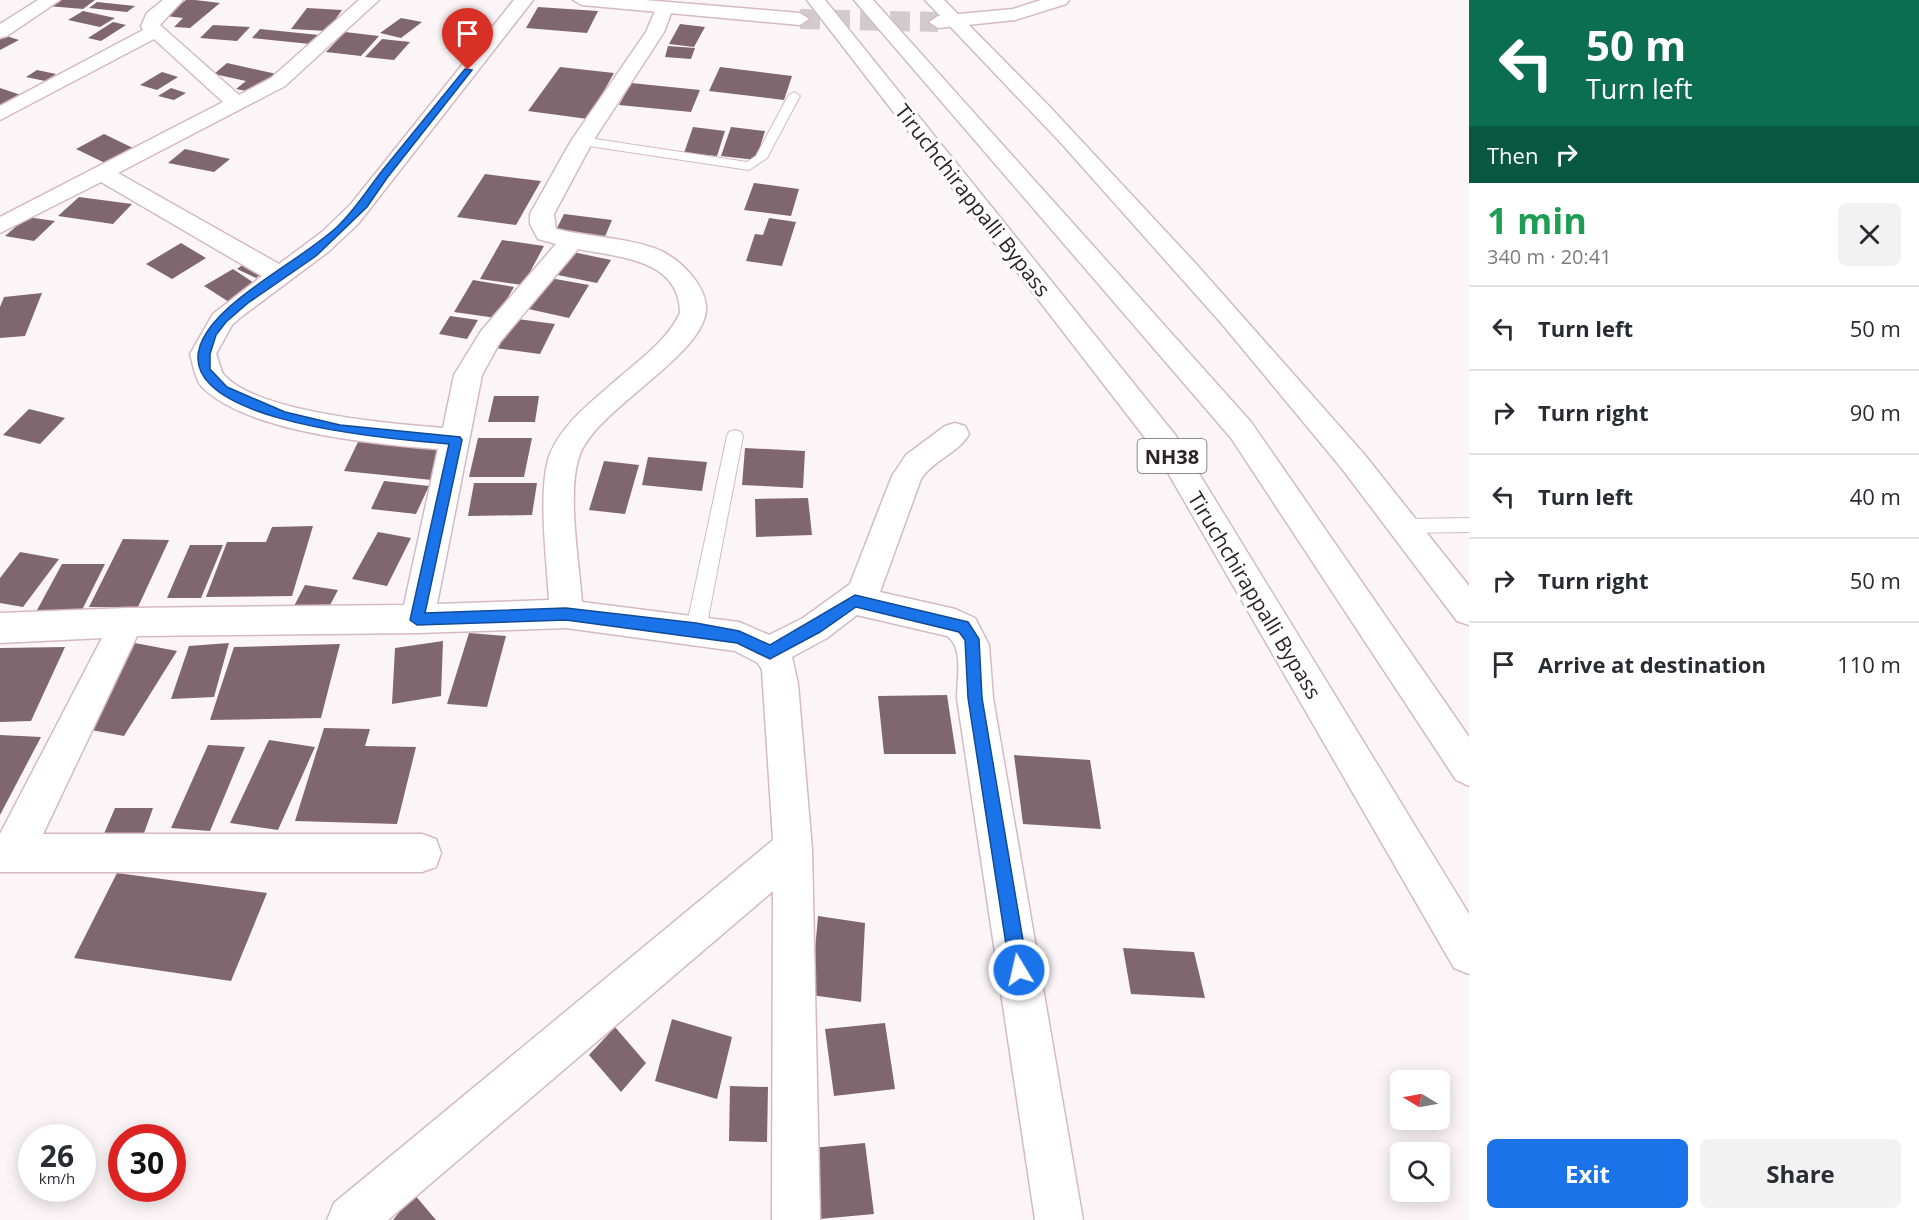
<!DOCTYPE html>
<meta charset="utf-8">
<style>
:root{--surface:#fff;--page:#f2f2f3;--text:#2b2b33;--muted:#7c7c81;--line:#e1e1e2;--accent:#1a73e8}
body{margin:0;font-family:"Open Sans",sans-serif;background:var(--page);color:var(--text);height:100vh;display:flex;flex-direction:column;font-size:22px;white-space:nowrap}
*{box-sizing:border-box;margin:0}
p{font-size:20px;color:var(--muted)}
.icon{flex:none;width:33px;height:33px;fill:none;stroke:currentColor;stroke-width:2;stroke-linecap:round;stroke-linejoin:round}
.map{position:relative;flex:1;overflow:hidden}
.panel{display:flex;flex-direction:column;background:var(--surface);width:450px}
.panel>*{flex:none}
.top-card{background:#0b6e4f;color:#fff;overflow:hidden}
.needle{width:39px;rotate:280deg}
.controls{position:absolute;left:1390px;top:1070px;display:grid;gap:12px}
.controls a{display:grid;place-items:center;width:60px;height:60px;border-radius:9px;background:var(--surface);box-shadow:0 3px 15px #0003;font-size:30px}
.speed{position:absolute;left:18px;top:1124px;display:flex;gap:12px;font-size:30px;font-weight:700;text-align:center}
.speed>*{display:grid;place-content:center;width:78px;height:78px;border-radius:50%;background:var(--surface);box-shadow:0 3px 15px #0003;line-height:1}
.speed small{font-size:15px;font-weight:400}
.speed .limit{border:9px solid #d22;background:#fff;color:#111}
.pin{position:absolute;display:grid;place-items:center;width:51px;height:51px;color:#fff;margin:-62px -26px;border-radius:50% 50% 50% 0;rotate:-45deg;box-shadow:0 0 6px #0007}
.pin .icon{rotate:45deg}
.me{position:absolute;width:66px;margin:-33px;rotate:351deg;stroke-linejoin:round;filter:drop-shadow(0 0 4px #0008)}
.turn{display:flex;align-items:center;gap:21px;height:126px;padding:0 18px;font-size:27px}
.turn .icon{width:78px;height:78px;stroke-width:2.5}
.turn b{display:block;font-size:42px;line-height:51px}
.then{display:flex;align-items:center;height:57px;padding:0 18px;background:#0003;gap:12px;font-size:22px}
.round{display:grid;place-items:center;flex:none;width:63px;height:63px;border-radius:9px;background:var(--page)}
.overview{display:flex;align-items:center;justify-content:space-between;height:102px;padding:0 18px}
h1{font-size:36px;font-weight:700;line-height:45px;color:#1e9e55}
.primary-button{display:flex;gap:12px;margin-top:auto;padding:12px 18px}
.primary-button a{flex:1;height:69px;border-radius:9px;background:var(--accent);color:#fff;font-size:24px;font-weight:700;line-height:69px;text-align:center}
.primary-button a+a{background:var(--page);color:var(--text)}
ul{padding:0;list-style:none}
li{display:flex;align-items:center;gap:18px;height:84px;padding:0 18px;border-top:2px solid var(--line)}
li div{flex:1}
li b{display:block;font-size:22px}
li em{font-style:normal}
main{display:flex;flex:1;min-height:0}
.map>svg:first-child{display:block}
</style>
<main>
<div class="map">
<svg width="1469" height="1220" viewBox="0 0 1469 1220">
<rect width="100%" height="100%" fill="#fbf5f7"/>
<path fill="#80676f" d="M56,0H95L83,9L48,6Z
M186,0H195L220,3L190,28L174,27L183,18L166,16Z
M97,2L135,6L127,12L89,8Z
M538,7L598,11L587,33L526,28Z
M307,8L342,10L327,31L291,29Z
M83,11L115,18L100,27L68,20Z
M401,18L422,22L401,38L380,33Z
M113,22L126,25L101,41L88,38Z
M680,24L705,27L694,47L669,44Z
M213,25L250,27L237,41L200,38Z
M260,29L319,35L310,44L252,38Z
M345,32L379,36L361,56L326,52Z
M0,34L19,40L0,50Z
M382,39L410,42L394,60L365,57Z
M668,46L695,48L691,59L665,57Z
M227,63L281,75L257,93L236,89L246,81L214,74Z
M560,67L614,73L588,119L528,111Z
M720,67L792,76L784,100L709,91Z
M37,70L56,74L45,81L26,77Z
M162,72L178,77L157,90L140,85Z
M631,83L700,90L691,112L619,105Z
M0,88L27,97L0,113Z
M171,88L186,93L174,100L158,96Z
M693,127L725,131L717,156L684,153Z
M731,127L765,131L756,160L721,156Z
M104,134L133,148L105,163L76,149Z
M185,149L230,159L214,172L168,163Z
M485,174L541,181L516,225L457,217Z
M754,183L799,189L791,216L744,210Z
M79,197L132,204L113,224L58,216Z
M564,214L612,220L604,239L555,232Z
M27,217L55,221L34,241L5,236Z
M769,218L796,222L782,266L746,261L755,234L763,235Z
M502,240L544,246L523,285L480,279Z
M181,243L206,258L172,279L146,264Z
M568,251L611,260L597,283L553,274Z
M249,260L268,269L256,278L237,269Z
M233,269L257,285L229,302L204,286Z
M544,277L589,285L569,318L524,308Z
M473,280L514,287L496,318L454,312Z
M42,293L25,336L0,338V307L4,297Z
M450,316L478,320L467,339L439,334Z
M510,318L555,324L540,354L495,348Z
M494,396H539L535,422H488Z
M29,409L65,418L40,444L3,435Z
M478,438H532L524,477H469Z
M358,442L444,450L432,480L344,471Z
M745,448L805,451L803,488L742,485Z
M648,457L707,462L702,491L642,485Z
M604,461L639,465L625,514L589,510Z
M384,481L429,486L416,514L371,509Z
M474,483H537L532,515L468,516Z
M808,498L812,535L756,537L755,499Z
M313,526L292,596L206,597L227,542H266L272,527Z
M378,532L411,538L387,586L352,579Z
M123,539L169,540L138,607H89Z
M190,545H223L201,598H167Z
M20,552L59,559L23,607L0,603V578Z
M62,564H105L81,612H36Z
M305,585L338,590L327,611L294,606Z
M469,633L506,636L487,707L447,704Z
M443,641L441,696L392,704L395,648Z
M135,643L177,651L124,736L80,728Z
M229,643L214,697L171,699L189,646Z
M340,644L321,718L210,720L234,647Z
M65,647L31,721L0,722V648Z
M947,695L956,754H884L878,696Z
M324,728L370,729L365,746L416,747L397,824L295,821Z
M0,735L41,737L0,815Z
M269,740L315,747L278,830L230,823Z
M208,745L245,747L210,831L171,828Z
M1014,755L1090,760L1101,829L1023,824Z
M115,808H153L143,836H103Z
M117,873L267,893L231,981L74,958Z
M818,916L865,923L861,1002L811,995Z
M1123,948L1194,952L1205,998L1131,994Z
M672,1019L732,1037L717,1099L655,1081Z
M885,1023L895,1089L834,1096L825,1029Z
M615,1027L646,1063L621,1092L589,1055Z
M730,1086L768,1087L767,1142L729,1141Z
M865,1143L874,1214L819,1219L812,1148Z
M414,1194L436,1220H393Z"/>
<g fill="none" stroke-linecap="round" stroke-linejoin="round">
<path stroke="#d2cbcd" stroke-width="20" stroke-dasharray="20 10" stroke-linecap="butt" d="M800,19L938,22"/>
<g stroke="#d6b9c2" stroke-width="2">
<path id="lane" d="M794,92L800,96L767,158L749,170L582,145L576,141L582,137L747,162L756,156L788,96Z
M735,430L741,432L743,436L706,629L703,635L696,638L689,635L686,629L727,436L729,432Z
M1469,518V532L1408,533L1402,531L1399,526L1402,521L1408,519Z"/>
</g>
<g stroke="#d6b9c2" stroke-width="3">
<path id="street" d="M38,0H60L7,36L0,38V24Z
M163,0H183L160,25L239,95L271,78L359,0H379L285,86L118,173L279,264L322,232L351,204L514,0H533L358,224L328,252L241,317L232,325L216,354C219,360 220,370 224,375C258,413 393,424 443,428L454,375L481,331L556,244L538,239L530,224V214L571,141L646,32L658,4H670L673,8L664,32L593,141L554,214L556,229C588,237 623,237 654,248C671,254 686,267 696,281C702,290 707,300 706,311C701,358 594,410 579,457C567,493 579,562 582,602L739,622L769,635L803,618L850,584L892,476L906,455L945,426L955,423L965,426L969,434C959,453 933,460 921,479L880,592L955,609L975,618L989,645L993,698L1083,1220H1035L957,698C957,680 964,647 947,636L857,615L827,638L792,657L798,684L812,849L820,1220H772L773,891L388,1220H327L334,1203L773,840L762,670L758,663L735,651L566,628L417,633L137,636L43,834H422L436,839L441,853L436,867L422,872H0V834L102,638L0,643V613L127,608L404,605L438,449C375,444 250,433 203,388C195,380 193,364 190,354L213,314L262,276L101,182L0,233V217L223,102L154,39L0,120V106L143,30L141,26L147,13ZM578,249C618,257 680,259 680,313C668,339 642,358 621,376C596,398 563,422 550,454C537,488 547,562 549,600L437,604L482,375L500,342Z
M925,0H944L1049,106L1197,265L1364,454L1469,586V625L1457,621L1343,470L1222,324L1061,143Z"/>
</g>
<g stroke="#d6b9c2" stroke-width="3">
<path id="secondary" d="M573,0H645L800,13L809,19L800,25L582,5Z
M1041,0H1069L1066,4L1015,20L938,28L929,22L938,16L1013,9Z"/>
</g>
<g stroke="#d6b9c2" stroke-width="3">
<path id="highway" d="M807,0H825L1176,436L1469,914V974L1454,968L1156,452Z
M854,0H873L1251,422L1469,737V786L1456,780L1231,438Z"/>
</g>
<use href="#lane" fill="#fff" fill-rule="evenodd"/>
<use href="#street" fill="#fff" fill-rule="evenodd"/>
<use href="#secondary" fill="#fff" fill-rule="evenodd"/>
<use href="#highway" fill="#fff" fill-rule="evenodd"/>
</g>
<path fill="#1a73e8" stroke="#114b97" stroke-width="1.5" d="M465,69L472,70L387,178L367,207L316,256L248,303L226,322L216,335L210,354V369L227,387L285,412L340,425L460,437L462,440L425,613L566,608L696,623L739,631L770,645L855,595L968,622L979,639L982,698L1028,970L1025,976L1019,979L1013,976L1010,970L968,698L965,640L959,632L856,607L820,632L770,659L737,643L566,620L417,625L410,620L449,444C404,440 147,423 207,332C230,295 302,259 337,227C355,210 367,190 382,171C410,137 437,103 465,69Z"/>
<g text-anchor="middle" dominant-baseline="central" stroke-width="6" stroke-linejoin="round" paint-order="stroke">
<rect fill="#fff" stroke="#6d6568" stroke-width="1.5" x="1137.5" y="439" width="69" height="34" rx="4.5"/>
<g font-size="20" font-weight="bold" fill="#2e2327">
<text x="1172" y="456">NH38</text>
</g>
<g font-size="21" fill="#2e2327" stroke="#fff">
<text transform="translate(973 200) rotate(52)">Tiruchchirappalli Bypass</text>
<text transform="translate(1255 595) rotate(59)">Tiruchchirappalli Bypass</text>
</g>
</g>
</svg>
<div class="controls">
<a><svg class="needle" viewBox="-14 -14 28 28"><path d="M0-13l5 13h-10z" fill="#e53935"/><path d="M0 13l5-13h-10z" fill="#7c7c81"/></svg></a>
<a><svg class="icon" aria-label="search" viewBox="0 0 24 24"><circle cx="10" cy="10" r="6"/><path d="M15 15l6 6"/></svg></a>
</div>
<div class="speed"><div>26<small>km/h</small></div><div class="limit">30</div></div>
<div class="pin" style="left:468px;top:70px;background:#d93025"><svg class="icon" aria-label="arrive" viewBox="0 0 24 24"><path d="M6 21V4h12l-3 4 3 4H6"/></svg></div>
<svg class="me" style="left:1019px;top:970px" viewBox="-20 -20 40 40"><circle r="17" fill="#1a73e8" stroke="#fff" stroke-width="3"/><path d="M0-11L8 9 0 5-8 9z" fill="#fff"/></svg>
</div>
<section class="panel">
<div class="top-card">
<div class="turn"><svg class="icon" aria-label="left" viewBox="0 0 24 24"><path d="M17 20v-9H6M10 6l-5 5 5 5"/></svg><div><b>50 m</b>Turn left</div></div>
<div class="then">Then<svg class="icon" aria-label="right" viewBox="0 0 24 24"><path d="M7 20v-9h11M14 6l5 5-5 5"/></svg></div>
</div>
<div class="overview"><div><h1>1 min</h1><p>340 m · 20:41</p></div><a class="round"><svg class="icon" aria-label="close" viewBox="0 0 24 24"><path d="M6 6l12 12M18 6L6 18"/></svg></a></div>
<ul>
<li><svg class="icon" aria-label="left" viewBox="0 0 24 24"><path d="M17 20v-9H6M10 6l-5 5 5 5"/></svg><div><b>Turn left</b></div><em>50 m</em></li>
<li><svg class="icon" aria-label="right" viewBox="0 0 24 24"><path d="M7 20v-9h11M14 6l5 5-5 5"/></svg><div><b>Turn right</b></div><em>90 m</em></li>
<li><svg class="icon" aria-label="left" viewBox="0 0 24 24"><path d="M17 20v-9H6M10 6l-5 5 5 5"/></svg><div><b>Turn left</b></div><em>40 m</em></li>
<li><svg class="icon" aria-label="right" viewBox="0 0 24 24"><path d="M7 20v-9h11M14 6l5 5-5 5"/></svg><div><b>Turn right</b></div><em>50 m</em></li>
<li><svg class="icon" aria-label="arrive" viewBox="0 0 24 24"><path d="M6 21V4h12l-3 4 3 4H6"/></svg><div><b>Arrive at destination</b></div><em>110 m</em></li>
</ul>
<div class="primary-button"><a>Exit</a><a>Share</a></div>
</section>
</main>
